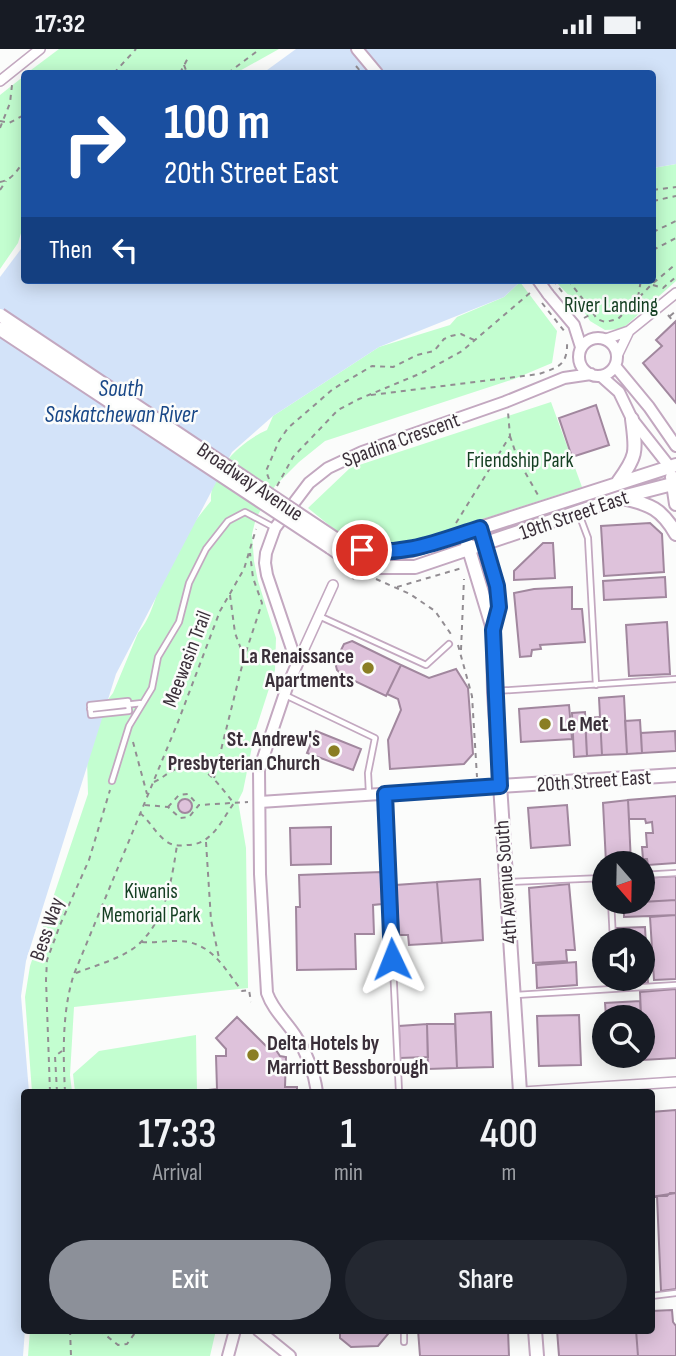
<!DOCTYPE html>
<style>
:root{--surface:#171b24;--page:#242831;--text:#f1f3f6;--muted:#9ea1a6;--accent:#8c9099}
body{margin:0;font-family:"Sofia Sans Condensed",sans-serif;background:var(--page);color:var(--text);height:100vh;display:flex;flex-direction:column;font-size:26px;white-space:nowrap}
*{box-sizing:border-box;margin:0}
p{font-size:23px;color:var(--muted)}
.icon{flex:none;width:38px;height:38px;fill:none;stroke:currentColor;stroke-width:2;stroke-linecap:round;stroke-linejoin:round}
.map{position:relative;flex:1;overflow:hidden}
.sheet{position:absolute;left:21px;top:1040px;width:634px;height:245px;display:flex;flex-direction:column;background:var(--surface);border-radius:7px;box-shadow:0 4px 18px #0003}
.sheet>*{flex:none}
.hud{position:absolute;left:21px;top:21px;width:635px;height:214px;border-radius:7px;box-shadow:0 4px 18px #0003;background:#1a4fa0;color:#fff;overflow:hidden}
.needle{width:46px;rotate:160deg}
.fabs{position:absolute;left:592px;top:802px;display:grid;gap:14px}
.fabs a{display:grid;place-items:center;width:63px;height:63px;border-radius:50%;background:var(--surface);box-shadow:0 4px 18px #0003;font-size:35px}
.pin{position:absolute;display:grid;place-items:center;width:60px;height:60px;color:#fff;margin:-30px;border:4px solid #fff;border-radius:50%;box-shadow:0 2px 7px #0007}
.me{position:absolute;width:77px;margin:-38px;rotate:358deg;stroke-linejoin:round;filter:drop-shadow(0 0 5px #0008)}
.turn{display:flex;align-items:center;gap:24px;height:147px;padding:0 28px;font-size:32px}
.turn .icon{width:91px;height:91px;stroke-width:2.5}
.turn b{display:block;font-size:49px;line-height:60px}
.then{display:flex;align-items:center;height:66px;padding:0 28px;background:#0003;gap:14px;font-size:26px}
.eta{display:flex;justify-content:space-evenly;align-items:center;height:119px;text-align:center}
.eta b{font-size:42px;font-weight:600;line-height:49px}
.button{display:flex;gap:14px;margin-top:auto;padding:14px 28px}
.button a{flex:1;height:80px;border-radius:42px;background:var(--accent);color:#fff;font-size:28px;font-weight:600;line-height:80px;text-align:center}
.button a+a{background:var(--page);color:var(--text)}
.status{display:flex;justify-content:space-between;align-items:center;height:49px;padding:0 35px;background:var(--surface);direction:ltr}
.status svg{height:19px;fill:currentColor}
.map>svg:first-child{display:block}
</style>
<div class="status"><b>17:32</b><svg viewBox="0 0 49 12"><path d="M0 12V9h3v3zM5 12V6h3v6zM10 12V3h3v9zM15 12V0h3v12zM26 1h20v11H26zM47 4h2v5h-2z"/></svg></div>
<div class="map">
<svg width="676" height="1307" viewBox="0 0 676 1307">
<rect width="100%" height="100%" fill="#fbfcfb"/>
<path fill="#c3fed0" d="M59,0H279L236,24H27Z
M24,27V174L18,194L0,220V46Z
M676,115V232L622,280L605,281L590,272L583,261L554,231H653V119Z
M520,233L557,282L552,314L514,330L325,392L299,413L275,437L256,469L252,485L254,512L258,532L276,589L275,621L255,683L243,742L238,752L246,799L248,939L74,958L70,1026L72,1043H32L25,948L30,917L88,745L87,708L106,653L113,644L138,584C153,567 156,543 165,523C176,497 193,474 211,452C209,423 241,392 267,381L273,367L379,298L450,276L457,268L504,248Z
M551,353L582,438L418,491L387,498L364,496L335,481L308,459L350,419Z
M196,986L197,1043H75L73,1025L99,1002Z
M30,1281H216L210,1307H28Z"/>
<path fill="#d3e3f9" d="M296,0H676V115L653,119V24H263Z
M24,196V231H522L504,248L379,298L273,367L232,403L116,625L26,912L21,947L29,1043H24L25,1281L23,1307H0V228Z"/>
<path fill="#dec2db" stroke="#a1879e" stroke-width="2" d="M676,272V354L643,314L662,297L656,291Z
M596,356L609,396L572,408L559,369Z
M650,474L662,485L664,523L604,527L601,477Z
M543,494H553L555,529L514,531V522Z
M665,528L666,548L604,551L603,532Z
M572,538V560H582L585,593L540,596L541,600L532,601L531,607L520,608L514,544L534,540Z
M667,573L670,625L629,627L626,576Z
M352,592L401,616L386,647L342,626L337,621L335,613L344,595Z
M401,616L429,629L456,620L468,639L473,705L464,715L390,720L388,691L401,661L398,650L387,645Z
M624,647L627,705L602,706L599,649Z
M569,656L572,690L521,693L519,660Z
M585,663L587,707L574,708L572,664Z
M600,668L602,706L587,707L585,669Z
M640,671L642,704L627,705L625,672Z
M316,682L361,700L353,721L307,704Z
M675,682L676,702L642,704L641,684Z
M676,747V814L648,816L647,810H643L642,798H647L646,784H653L652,773L646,774L645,770H629L628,751Z
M178 757a7 7 0 1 1 14 0a7 7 0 1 1-14 0Z
M628,751L631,814H606L603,754Z
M567,756L570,796L531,799L528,759Z
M331,778V815L291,816L290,779Z
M381,823L382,855L373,856L374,885H355L356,920L297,921L296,858H300L299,826Z
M381,823L382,855L373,856L374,885H355L356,920L297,921L296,858H300L299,826Z
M676,827V851L624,854L642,852V829Z
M480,830L483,891L442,894L437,833Z
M437,833L442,894L409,896L408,886H399L396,836Z
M569,835L575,901H566L567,912L533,914L529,839Z
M676,851V866L624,868V854Z
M676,866V930L654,931L650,868Z
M645,878L648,934L621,935L620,929H642V891H618L617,879Z
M576,913L577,936L537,939L536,916Z
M676,940V1009L643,1011L640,943Z
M640,952L641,968H606L605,954Z
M491,963L493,1018L457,1019L455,965Z
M579,966L581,1016L539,1017L537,967Z
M237,968L271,1002L276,1001L280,1007L286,1008L285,1038H297V1043H209V1041L217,1040L216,1007H226V1000L216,989Z
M427,975H455L457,1019L428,1020Z
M427,975L428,1008L400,1009L399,977Z
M676,1061V1144L651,1148V1063Z
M670,1144H676V1240L661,1242L657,1147H667Z
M672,1261L673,1273L676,1277V1307H638L636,1281H651V1262Z
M340,1281H388V1285L378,1297L351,1298L340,1289Z
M418,1281H508L509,1307H420Z
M557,1281H636L638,1307H559Z"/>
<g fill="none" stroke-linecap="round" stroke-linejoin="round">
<g stroke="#c3a8c0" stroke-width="8">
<path id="service" d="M579,465L588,489L596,636
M319,567L426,616L449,595
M495,642L676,630
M285,646L375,689L368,724L369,744
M128,652L129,662L91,666L90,656Z
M90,660L142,654
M112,732L129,677L152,639L158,608L179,573L189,534L206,500L228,472L245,463L275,479
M385,746L399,1043
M642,826L676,824
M507,833L604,829
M611,852L613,891
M614,929L615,939
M516,946L676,936
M651,1247L676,1244
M404,1281V1293"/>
</g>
<g stroke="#c3a8c0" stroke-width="12">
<path id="minor" d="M0,32L40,0
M606,290L629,282L676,244
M617,307L629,282
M297,615L333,536
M523,1043L676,1033"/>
</g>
<g stroke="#c3a8c0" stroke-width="14">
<path id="tertiary" d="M357,0L377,24
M548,245L574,276L581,298
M579 308a19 19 0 1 1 38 0a19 19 0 1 1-38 0Z
M615,317L649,358L676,397
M601,327L619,343L632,370L669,417
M260,753L500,737
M317,1043C314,1022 307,1004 295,986C285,971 273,961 267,944L260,825L259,721L287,638L297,615L267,526L265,514L266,504L275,479L309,434L328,419L362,403L505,353L564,329L591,325
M258,1281L290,1307
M228,1307L235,1281"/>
</g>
<g stroke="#c3a8c0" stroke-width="16">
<path id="secondary" d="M672,428L676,455
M618,433C638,406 636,402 632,370
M622,449C650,455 662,460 676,485
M480,479L497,537L499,558L493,581L494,643L520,1043
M337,491C362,505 384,505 412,501L676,416
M467,494L493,580
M330,498L350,512L378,518H415L622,448L676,434
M500,737L676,726
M535,1281L537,1307"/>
</g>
<path stroke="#928d92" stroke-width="2" stroke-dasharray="5 5" stroke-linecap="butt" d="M184,16L187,24
M356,17L362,24
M114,24L136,0
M180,24L189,7
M228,24L260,0
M0,72L9,74L24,66
M0,79L10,54L12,36
M0,133C12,131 18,121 24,111
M0,141L6,132
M653,141L676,138
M653,152L676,147
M653,183L676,172
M653,201L676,189
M553,231L569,252
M568,231L593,263
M653,236L663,239L676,228
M638,248L641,231
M668,266L673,272
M670,267L676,262
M584,269L593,264L597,270L605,273L618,270L652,235L676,215
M371,346L539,325C559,318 568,316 567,292
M510,387L518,411L538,446
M269,430L266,422L279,392L288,379L333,340L372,317L393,318L417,306L434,302L444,290L451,287L461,285L474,291
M277,437L293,408L338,361L359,350L424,323L462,302L531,243
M456,474L510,387L508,363
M344,523L354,530
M376,530L410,545L435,562L453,588
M397,538L462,519
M230,546L235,584L244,608
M458,596L472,647L477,728
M461,601L464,530
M133,693L147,745
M214,729L244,609L262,554L253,529L250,504
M154,733C163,729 169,722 179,719C204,710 219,737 233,753
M145,756L168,758L180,769L189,768L199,756L248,753
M168,758L179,746L188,745L198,756
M140,764C150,772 155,784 166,792C172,797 180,797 187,796C212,796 221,772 234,754
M206,793L211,871L219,909
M142,893C153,894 164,892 175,892C211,891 223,918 242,942L249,941L251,953
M76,924C96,916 125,909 141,893C166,868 172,830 177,796
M50,1043L46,931L47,911L60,876L89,811L110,741
M57,1043L55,1007L62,1002
M65,1043C63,1004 62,962 74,925L178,673L220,562L244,520L256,480
M70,1281L71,1307
M106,1281L103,1284L118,1296L127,1295L137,1281"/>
<use href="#service" stroke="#fff" stroke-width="4.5"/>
<use href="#minor" stroke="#fff" stroke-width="9"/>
<use href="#tertiary" stroke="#fff" stroke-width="10"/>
<use href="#secondary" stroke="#fff" stroke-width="12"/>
<g stroke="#c3a8c0" stroke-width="14" stroke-linecap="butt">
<path id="tertiary-bridge" d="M538,231L548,245"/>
</g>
<g stroke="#c3a8c0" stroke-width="16" stroke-linecap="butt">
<path id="secondary-bridge" d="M0,266L337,491
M0,280L330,498"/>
</g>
<path stroke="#928d92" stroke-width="2" stroke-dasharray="5 5" stroke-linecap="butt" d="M542,254L565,283"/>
<use href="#tertiary-bridge" stroke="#fff" stroke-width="10"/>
<use href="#secondary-bridge" stroke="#fff" stroke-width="12"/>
</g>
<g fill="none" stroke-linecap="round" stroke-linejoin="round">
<g stroke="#114b97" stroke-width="18">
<path id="route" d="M362,501C406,507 439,492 480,479L497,537L499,558L493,581L500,737L385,745L392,910"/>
</g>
<use href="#route" stroke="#1a73e8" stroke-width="12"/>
</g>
<g fill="#8a7e24" stroke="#fbfcfb" stroke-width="2.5">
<circle cx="368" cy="619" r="7"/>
<circle cx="545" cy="675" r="7"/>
<circle cx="334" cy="702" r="7"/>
<circle cx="253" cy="1006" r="7"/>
</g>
<g text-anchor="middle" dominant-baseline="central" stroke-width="5" stroke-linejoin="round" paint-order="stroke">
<g font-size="21" fill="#143f22" stroke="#fbfcfb">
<text x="611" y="256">River Landing</text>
<text x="520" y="411">Friendship Park</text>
<text x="151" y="842">Kiwanis<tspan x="151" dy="24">Memorial Park</tspan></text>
</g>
<g font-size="21" fill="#3a2f39" stroke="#fbfcfb">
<text transform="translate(401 391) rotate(-20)">Spadina Crescent</text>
<text transform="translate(250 433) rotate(34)">Broadway Avenue</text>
<text transform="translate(574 466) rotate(-19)">19th Street East</text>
<text transform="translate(187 610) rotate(-69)">Meewasin Trail</text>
<text transform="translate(594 732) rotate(-4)">20th Street East</text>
<text transform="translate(506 833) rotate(-94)">4th Avenue South</text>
<text transform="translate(47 880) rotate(-71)">Bess Way</text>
</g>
<g font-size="21" font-weight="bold" fill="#3a2f39" stroke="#fbfcfb" text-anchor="end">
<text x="354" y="607">La Renaissance<tspan x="354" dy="24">Apartments</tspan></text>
<text x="559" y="675" text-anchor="start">Le Met</text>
<text x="320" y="690">St. Andrew's<tspan x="320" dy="24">Presbyterian Church</tspan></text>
<text x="267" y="994" text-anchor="start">Delta Hotels by<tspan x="267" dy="24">Marriott Bessborough</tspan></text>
</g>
<g font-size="23" font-style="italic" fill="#184787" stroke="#fbfcfb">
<text x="121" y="340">South<tspan x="121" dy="26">Saskatchewan River</tspan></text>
</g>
</g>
</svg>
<div class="fabs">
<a><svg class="needle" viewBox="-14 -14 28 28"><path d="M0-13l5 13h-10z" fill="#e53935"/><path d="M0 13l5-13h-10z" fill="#9ea1a6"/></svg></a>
<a><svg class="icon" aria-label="sound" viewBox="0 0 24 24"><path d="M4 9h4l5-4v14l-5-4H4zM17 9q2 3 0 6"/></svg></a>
<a><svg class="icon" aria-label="search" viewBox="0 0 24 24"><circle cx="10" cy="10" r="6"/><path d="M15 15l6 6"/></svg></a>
</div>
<div class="pin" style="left:362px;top:501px;background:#d93025"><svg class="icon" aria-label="arrive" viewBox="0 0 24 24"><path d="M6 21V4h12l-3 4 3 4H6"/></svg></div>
<svg class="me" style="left:392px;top:910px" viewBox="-20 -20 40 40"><path d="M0-17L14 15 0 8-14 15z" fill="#1a73e8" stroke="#fff" stroke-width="4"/></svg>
<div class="hud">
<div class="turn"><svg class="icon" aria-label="right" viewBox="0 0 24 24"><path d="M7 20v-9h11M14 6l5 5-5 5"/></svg><div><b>100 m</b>20th Street East</div></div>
<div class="then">Then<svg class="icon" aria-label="left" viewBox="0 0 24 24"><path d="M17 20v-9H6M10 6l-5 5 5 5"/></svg></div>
</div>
<section class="sheet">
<div class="eta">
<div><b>17:33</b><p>Arrival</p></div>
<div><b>1</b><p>min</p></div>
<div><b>400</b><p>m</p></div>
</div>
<div class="button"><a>Exit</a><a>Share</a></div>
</section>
</div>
